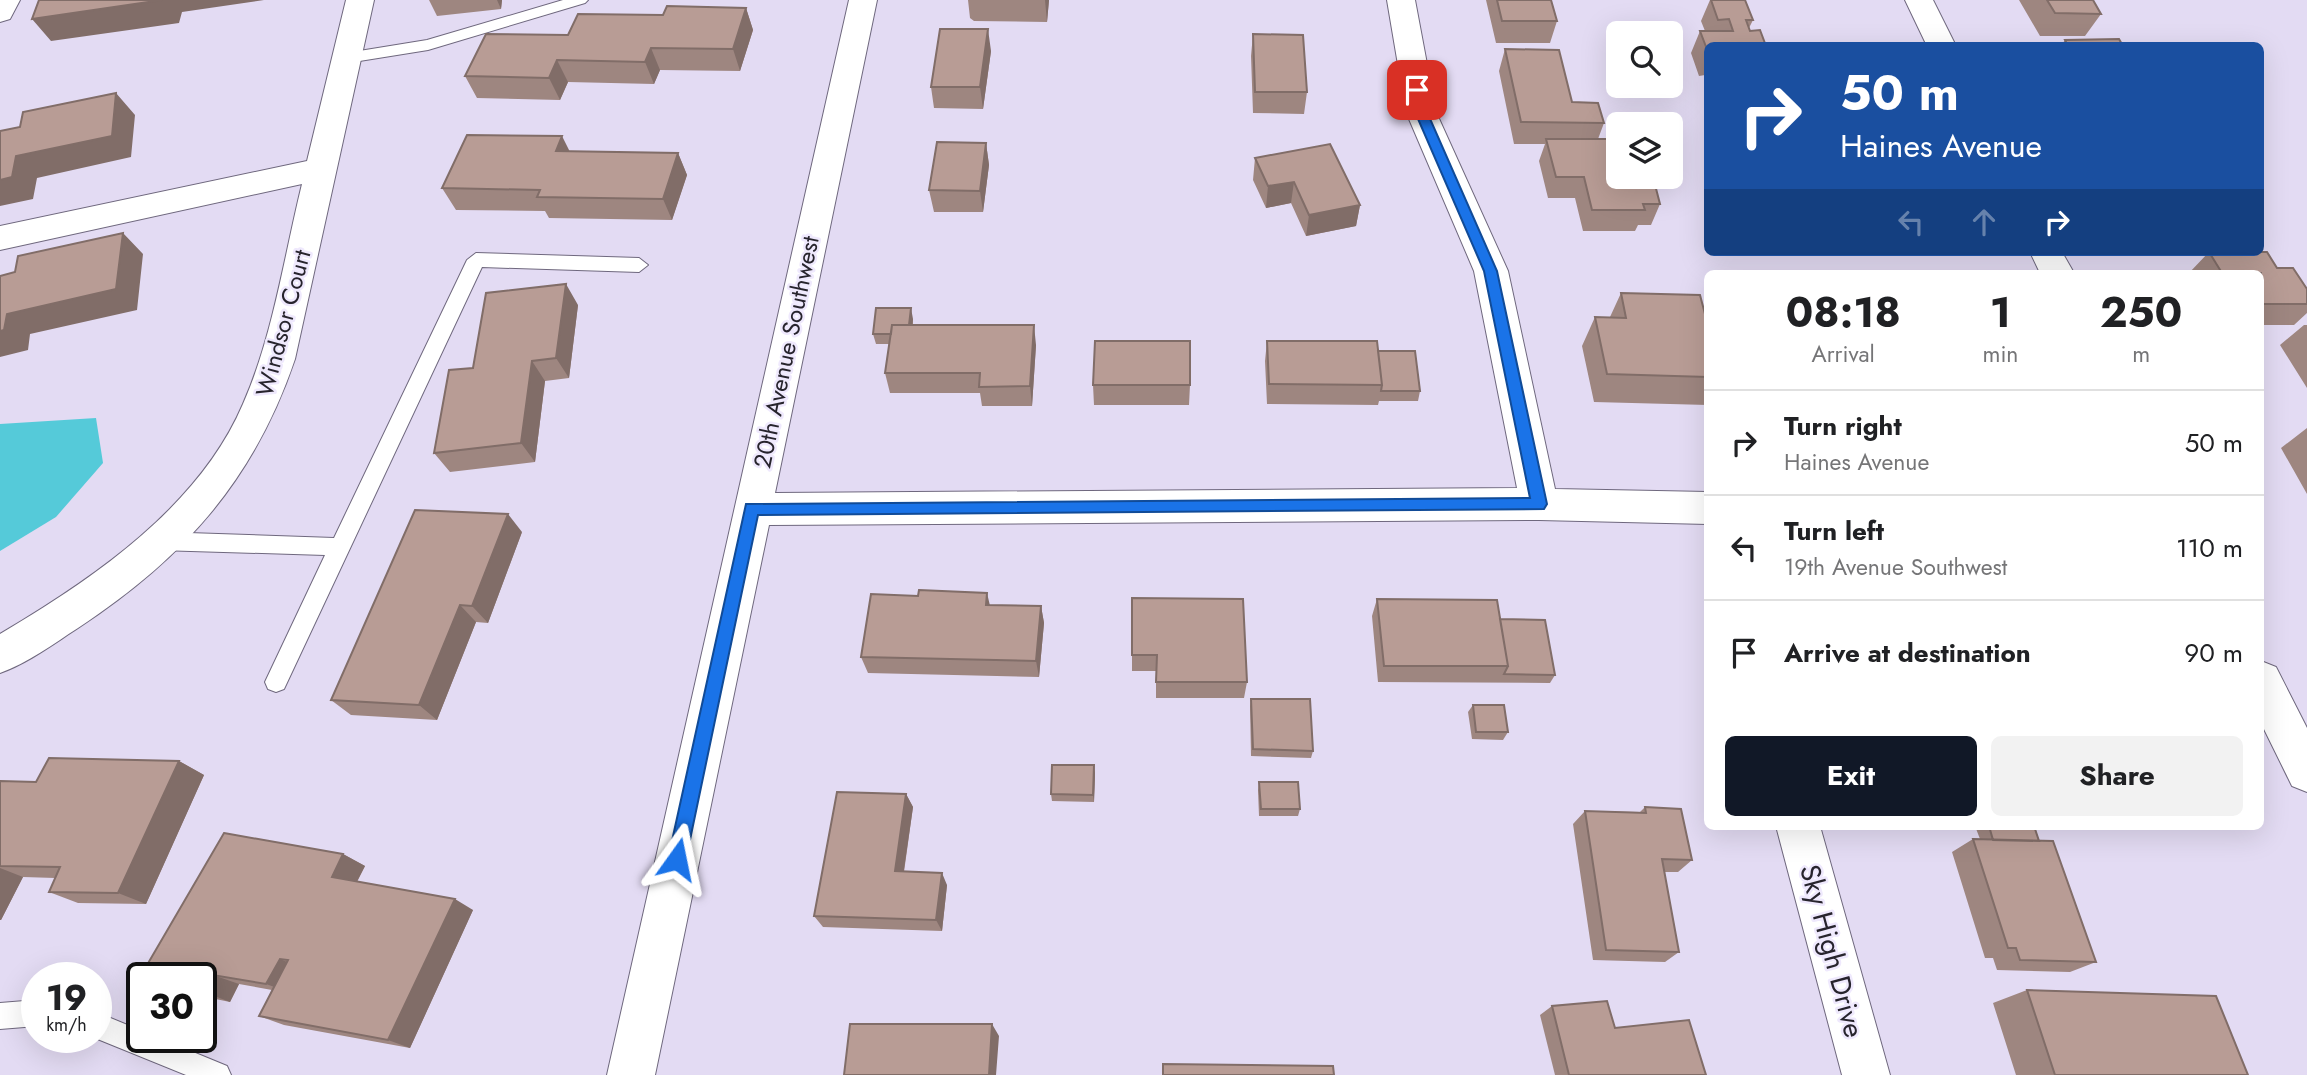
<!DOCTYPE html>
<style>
:root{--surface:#fff;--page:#f2f2f2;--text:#202124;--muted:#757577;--line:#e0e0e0;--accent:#111827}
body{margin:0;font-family:Jost,sans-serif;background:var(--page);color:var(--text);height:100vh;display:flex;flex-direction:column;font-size:26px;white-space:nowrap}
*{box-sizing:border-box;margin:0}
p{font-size:23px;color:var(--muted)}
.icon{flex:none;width:38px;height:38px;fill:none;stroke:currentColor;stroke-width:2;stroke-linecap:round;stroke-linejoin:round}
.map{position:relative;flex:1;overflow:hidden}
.side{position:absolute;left:1704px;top:270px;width:560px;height:560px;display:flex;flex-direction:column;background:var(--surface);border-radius:10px;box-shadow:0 7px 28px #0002}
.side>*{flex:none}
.top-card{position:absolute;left:1704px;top:42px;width:560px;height:214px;border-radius:10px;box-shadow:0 7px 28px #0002;background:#1a4fa0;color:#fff;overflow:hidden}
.controls{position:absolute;left:1606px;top:21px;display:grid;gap:14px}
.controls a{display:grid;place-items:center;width:77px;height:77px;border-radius:10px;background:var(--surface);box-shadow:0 7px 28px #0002;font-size:35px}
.speed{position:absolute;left:21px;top:962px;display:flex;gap:14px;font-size:35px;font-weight:700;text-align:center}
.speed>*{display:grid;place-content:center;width:91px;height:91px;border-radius:50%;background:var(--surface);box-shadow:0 7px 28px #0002;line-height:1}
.speed small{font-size:18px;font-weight:400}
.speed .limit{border:4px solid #111;border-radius:10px;background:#fff;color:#111}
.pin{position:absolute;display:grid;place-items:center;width:60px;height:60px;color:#fff;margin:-30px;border-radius:14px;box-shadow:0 4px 10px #0006}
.me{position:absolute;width:77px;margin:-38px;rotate:12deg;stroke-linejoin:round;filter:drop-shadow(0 0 5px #0008)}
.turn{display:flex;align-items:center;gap:24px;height:147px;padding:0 21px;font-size:32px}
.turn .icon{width:91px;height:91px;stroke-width:2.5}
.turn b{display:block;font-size:49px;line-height:60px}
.lanes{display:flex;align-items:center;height:66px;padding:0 21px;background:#0003;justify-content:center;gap:35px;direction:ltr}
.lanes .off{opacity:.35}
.eta{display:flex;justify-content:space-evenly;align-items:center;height:119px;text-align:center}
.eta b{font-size:42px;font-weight:700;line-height:49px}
.cta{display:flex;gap:14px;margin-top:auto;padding:14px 21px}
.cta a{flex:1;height:80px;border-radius:10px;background:var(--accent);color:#fff;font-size:28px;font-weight:700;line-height:80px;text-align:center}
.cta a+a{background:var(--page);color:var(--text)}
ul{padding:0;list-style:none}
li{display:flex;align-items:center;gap:21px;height:105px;padding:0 21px;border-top:2px solid var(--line)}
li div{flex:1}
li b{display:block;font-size:26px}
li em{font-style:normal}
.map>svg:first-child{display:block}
</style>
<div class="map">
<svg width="2307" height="1075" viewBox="0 0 2307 1075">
<rect width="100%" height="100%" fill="#e3dbf3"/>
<path fill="#55cad9" d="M96,418L103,463L56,517L0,551V424Z"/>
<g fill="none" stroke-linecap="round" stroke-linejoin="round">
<g stroke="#6f687e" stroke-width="2">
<path id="service" d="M563,0H588L585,3L428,50L347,63L339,58L347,53L427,40Z
M476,253L639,258L648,265L639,272L482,267L284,689L276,692L268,689L265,682L325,555L158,550L151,547L147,541L151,535L158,532L334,538L467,260Z
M37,1000V1026L0,1029V1003Z
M96,1012L142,1031V1038H159L227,1066L231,1075H186L95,1038Z"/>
</g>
<g stroke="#6f687e" stroke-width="2">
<path id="minor" d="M0,0H20L10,19L0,22Z
M346,0H374L295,359C254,480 184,558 78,628C53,644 28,663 0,673V634C93,579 199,507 243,404C273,336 284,257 302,184L0,250V226L307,161Z
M849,0H877L775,493L1517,488L1474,271L1406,112L1387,0H1415L1436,112L1508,271L1555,489L1708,492V524L1539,520L769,525L655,1075H607Z
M1905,0H1933L1956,46H1927Z
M2030,252H2062L2074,273H2040Z
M2261,661L2276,667L2307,728V792L2292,786L2261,723Z
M1776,826H1820L1890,1075H1842Z"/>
</g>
<use href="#service" fill="#fff" fill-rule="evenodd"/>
<use href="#minor" fill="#fff" fill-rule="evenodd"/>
</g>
<path fill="#9e8680" d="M429,0H502L501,9L437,16Z
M968,0H1049L1047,22L974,21L970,18Z
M1486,0H1551L1557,21L1550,43H1496Z
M1710,0H1745L1753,20L1749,28L1708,46V84L1705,75L1699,76L1691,53L1700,31H1705L1701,21Z
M2019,0H2093L2101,14L2085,36H2040Z
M746,8L753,30L740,71L660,70L654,84L568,82L560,100L477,98L465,76L568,35L663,15Z
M1253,34L1307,92L1304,114L1253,113L1251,56Z
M2065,40L2123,46H2061Z
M1505,49L1572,102L1604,123L1598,139L1619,177L1660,204L1651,225H1638L1635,231H1583L1575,198H1548L1539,161L1545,144H1514L1499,71Z
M991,51L983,109L934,108L931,87Z
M986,143L989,165L983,212H934L929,190Z
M570,151L678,153L687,175L672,220L549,218L545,211L456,210L442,188Z
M1255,158L1360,205L1356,226L1306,236L1291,203L1266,208L1253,180Z
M2209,252L2277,268L2307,289V313L2294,325H2261V273H2189Z
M1621,293L1708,314V405L1594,402L1582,346L1595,317H1610Z
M578,305L569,378L545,381L535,462L450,472L434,453L473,368Z
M913,319V325L1036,345L1032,406H982L980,393H890L885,373L889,344H876L873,334Z
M2304,325H2307V388L2280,345Z
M1267,341L1378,351L1420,391L1418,401H1379L1378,405L1267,404L1265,361Z
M1093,385H1190L1189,405H1094Z
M2307,428V494L2281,448Z
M522,532L488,623L476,622L437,720L351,715L331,700Z
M1132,598L1247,682L1244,698H1156V671H1132Z
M1377,599L1500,619L1555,675L1550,683L1378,682L1372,616Z
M990,605L1041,606L1044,623L1039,677L868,673L861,657Z
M1251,699L1313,751L1311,758L1251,756L1250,706Z
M1473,705L1508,732L1503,740L1472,739L1468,712Z
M179,761L204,775L146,904L78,903L49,892L55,878L23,877L1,920H0V781L36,782Z
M1095,772L1094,802L1052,801L1051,794Z
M1259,782L1300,809L1298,816H1259L1258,790Z
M906,794L913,807L904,872L947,885L942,931L823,927L814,916Z
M1645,807L1692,860L1678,872H1664L1679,952L1665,962L1593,960L1573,824L1585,811L1640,812Z
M1975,826H2034L2039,841L2096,962L2070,972L1997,970L1993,958H1985L1952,852L1973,839H1980Z
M343,854L365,866L357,882L473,910L410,1048L284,1025L259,1016L272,990L239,984L230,1002L201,996V978L173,974L147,965Z
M2027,990L2248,1075H2016L1993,1003Z
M1552,1006L1615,1028L1706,1075H1555L1540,1015Z"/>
<path fill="#816d68" d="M162,0H264L182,12L179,23L51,41L32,19Z
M497,0H502L501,9Z
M1045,0H1049L1047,22Z
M746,8L753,30L740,71L733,49Z
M988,29L991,51L983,109L980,87Z
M651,48L660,70L654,84L645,62Z
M557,60L568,82L560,100L549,78Z
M116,93L135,115L131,157L37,178L33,199L0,206V180L16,156Z
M562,136L573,158L556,151Z
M986,143L989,165L983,212L980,191Z
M678,153L687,175L672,220L663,199Z
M1294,182L1291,203L1266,208L1268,186Z
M1360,205L1356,226L1306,236L1309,215Z
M123,233L143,254L137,310L30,334L28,350L0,357V331L7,314Z
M566,284L578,305L569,378L556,358Z
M911,308L913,319L910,344L908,333Z
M1034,325L1036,345L1032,406L1030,386Z
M532,361L545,381L535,462L521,443Z
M508,514L522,532L488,623L472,606Z
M987,593L991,610L986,605Z
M460,605L476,622L437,720L419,705Z
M1041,606L1044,623L1039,677L1036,661Z
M179,761L204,775L146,904L118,893Z
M1094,765L1095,772L1094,802L1093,795Z
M906,794L913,807L902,883L895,871Z
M343,854L365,866L353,889L332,877Z
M0,868L23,877L1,920H0Z
M942,873L947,885L942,931L936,920Z
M455,899L473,910L410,1048L388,1040Z
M280,959L304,969L291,993L266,984Z
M213,975L239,984L230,1002L204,992Z
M992,1024L999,1036L996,1075H989Z"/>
<path fill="#b89c95" stroke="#816d68" stroke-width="2" d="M39,0H162L32,19Z
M1497,0H1551L1557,21H1502Z
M1711,0H1745L1753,20H1746L1750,31L1760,30L1766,46H1708V52L1700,31H1733L1729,19L1718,20Z
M2047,0H2093L2101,14L2055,13Z
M667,6L746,8L733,49L651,48L645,62L557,60L549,78L465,76L486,34L568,35L578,14L663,15Z
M940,29H988L980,87H931Z
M1253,34L1303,35L1307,92H1255Z
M2119,39L2123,46H2068L2065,40Z
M1505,49L1559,50L1572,102L1598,103L1604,123L1521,122Z
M116,93L112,136L16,156L12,177L0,180V131L20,127L23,112Z
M467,135L562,136L556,151L678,153L663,199L537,197L540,190L442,188Z
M1546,139H1619V177H1653L1660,204H1643L1645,210H1592L1584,177H1556Z
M937,142L986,143L980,191L929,190Z
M1330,144L1360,205L1309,215L1294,182L1268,186L1255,158Z
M123,233L116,289L7,314L4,330L0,331V276L15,272L18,256Z
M2209,252H2267L2277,268H2293L2307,289V304H2261V273H2222Z
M1867,272L1927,273H1928H1867Z
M566,284L556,358L532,361L521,443L434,453L449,370L473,368L486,293Z
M1621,293L1700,295L1705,314H1708V377L1607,374L1595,317L1626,318Z
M876,308H911L909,325H892L891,334H873Z
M892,325H1034L1030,386L979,387L980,373H885Z
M1095,341H1190V385H1093Z
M1267,341H1377L1382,385L1269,384Z
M1378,351H1415L1420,391H1381L1382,385Z
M415,510L508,514L472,606L460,605L419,705L331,700Z
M919,590L987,593L986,605L1041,606L1036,661L861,657L871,594L918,596Z
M1132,598L1243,599L1247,682H1156L1157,655H1132Z
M1377,599L1497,600L1508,666H1384Z
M1500,619L1545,620L1555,675L1504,674L1508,666Z
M1251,699H1310L1313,751L1253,749Z
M1473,705H1504L1508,732H1476Z
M49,758L179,761L118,893L49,892L60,867L0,866V781L36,782Z
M1052,765H1094L1093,795L1051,794Z
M1259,782H1298L1300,809H1261Z
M837,792L906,794L895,871L942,873L936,920L814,916Z
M1645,807L1681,809L1692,860L1662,859L1679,952L1606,950L1585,811L1646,813Z
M1989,826H2034L2039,841L1993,840Z
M224,833L343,854L332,877L455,899L388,1040L259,1016L288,960L280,959L266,984L213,975L204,992H201V978H171L175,971L147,965Z
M1973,839L2053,841L2096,962L2020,960L2016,948H2008Z
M2027,990L2216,996L2248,1075H2055Z
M1607,1001L1615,1028L1689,1020L1706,1075H1569L1552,1006Z
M850,1024H992L989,1075H844Z
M1163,1064L1333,1066L1334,1075H1163Z"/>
<path fill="#1a73e8" stroke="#114b97" stroke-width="2" d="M1417,86L1423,90L1427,112L1497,271L1547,504L1544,509L758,515L686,859L683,866L677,869L670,866L668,859L746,504L1530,498L1484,271L1415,112L1411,90Z"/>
<g text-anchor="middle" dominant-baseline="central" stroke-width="5" stroke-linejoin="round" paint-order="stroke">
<g font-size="24" fill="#27242d" stroke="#efe9fd">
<text transform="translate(283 323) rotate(-75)">Windsor Court</text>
<text transform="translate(786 352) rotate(-78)">20th Avenue Southwest</text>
</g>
<g font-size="28" fill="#27242d" stroke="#efe9fd">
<text transform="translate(1832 951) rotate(75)">Sky High Drive</text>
</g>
</g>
</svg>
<div class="controls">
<a><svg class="icon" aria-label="search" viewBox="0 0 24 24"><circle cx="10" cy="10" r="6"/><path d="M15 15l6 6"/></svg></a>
<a><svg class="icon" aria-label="layers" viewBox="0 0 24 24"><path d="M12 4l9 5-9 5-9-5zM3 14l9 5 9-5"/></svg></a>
</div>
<div class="speed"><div>19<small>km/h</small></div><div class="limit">30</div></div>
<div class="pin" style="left:1417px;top:90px;background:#d93025"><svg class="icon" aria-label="arrive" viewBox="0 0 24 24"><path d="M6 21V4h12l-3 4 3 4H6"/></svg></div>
<svg class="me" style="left:677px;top:859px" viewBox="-20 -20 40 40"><path d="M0-17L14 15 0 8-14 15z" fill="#1a73e8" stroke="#fff" stroke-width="4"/></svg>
<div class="top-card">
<div class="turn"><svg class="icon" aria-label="right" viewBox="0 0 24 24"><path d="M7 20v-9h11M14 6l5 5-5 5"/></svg><div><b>50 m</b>Haines Avenue</div></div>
<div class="lanes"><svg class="icon off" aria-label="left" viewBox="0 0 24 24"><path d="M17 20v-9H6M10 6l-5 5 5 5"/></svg><svg class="icon off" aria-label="ahead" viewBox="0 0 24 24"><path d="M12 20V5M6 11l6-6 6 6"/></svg><svg class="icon" aria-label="right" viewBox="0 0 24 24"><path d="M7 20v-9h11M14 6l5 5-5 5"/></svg></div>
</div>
<section class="side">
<div class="eta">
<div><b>08:18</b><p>Arrival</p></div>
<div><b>1</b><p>min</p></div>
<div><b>250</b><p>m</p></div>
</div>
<ul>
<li><svg class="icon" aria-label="right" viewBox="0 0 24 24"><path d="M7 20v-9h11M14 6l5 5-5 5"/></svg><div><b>Turn right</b><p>Haines Avenue</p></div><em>50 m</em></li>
<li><svg class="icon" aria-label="left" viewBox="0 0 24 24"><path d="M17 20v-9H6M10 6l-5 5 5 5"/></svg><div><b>Turn left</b><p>19th Avenue Southwest</p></div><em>110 m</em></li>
<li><svg class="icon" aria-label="arrive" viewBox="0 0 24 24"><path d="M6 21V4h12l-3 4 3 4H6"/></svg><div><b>Arrive at destination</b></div><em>90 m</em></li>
</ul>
<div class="cta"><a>Exit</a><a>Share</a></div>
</section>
</div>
